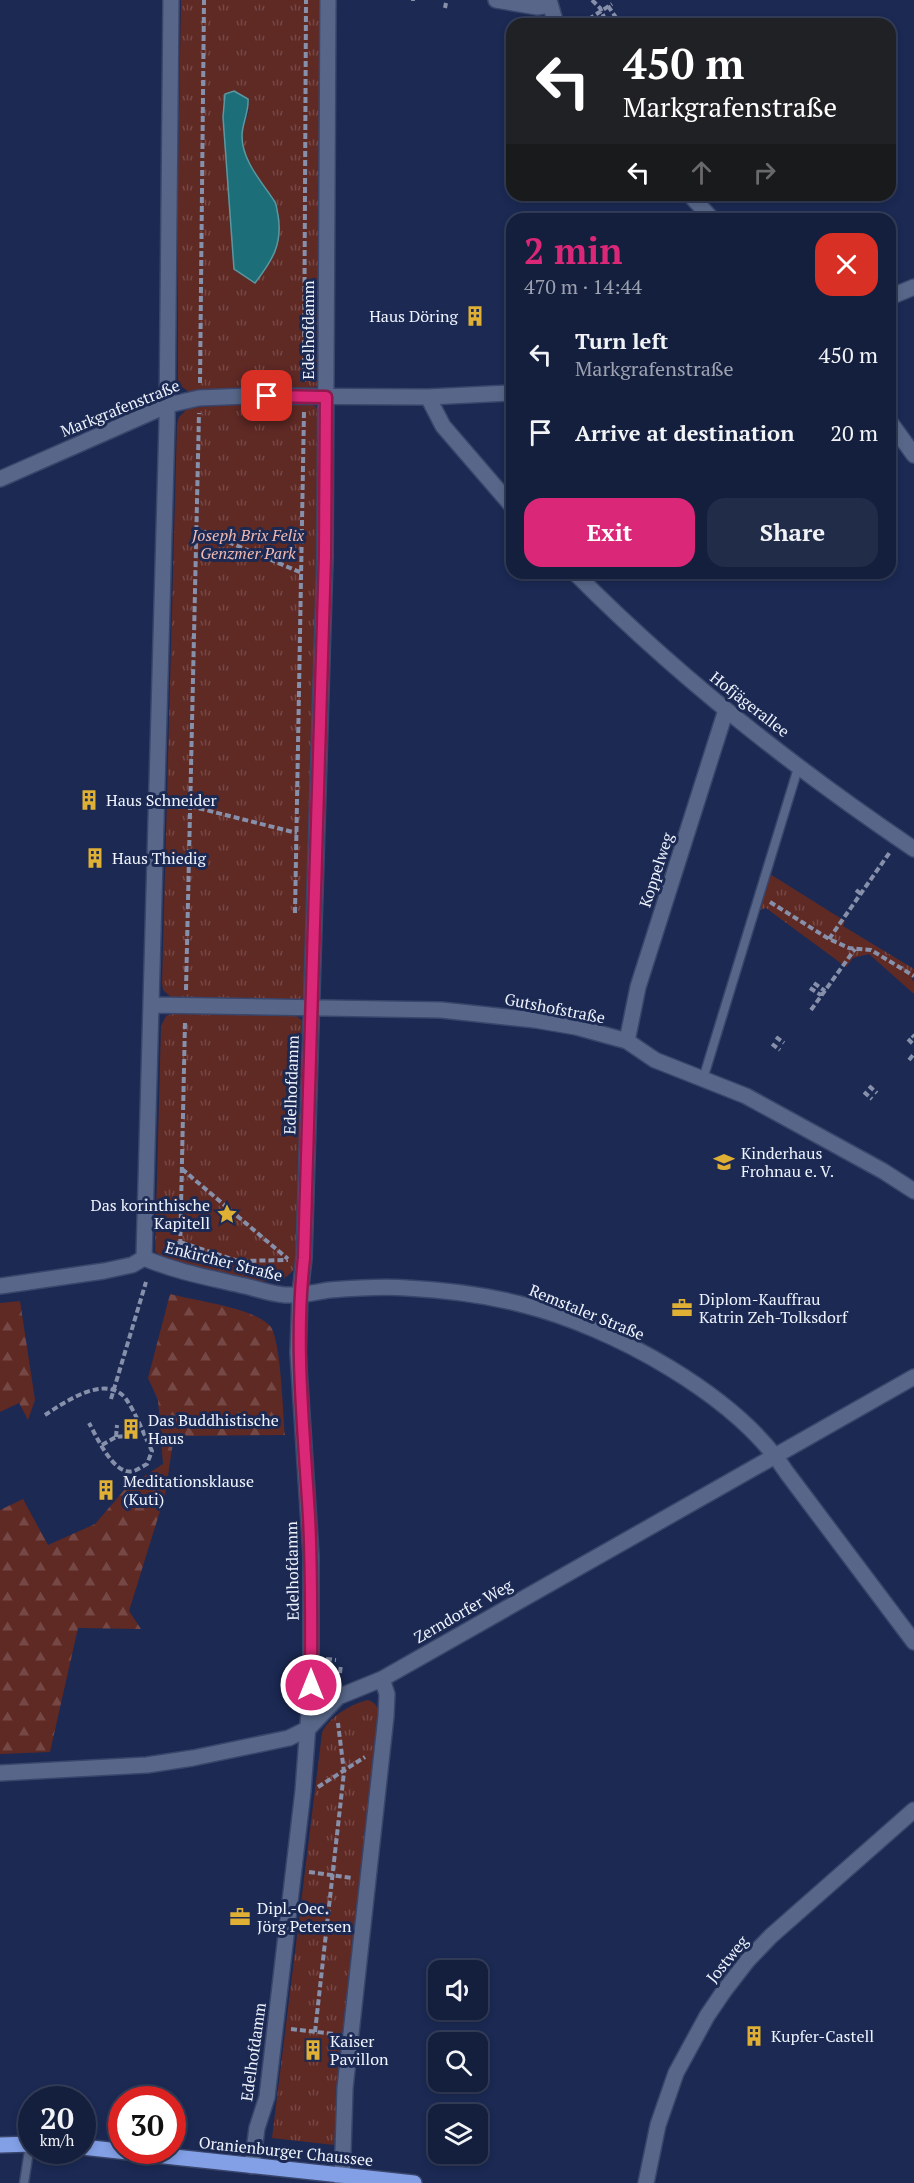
<!DOCTYPE html>
<meta charset="utf-8">
<style>
:root{--surface:#141f3e;--page:#212c49;--text:#f1f3f6;--muted:#9da2b0;--line:#333d58;--accent:#db2777}
body{margin:0;font-family:"PT Serif",serif;background:var(--page);color:var(--text);height:100vh;display:flex;flex-direction:column;font-size:22px;white-space:nowrap}
*{box-sizing:border-box;margin:0}
p{font-size:20px;color:var(--muted)}
.icon{flex:none;width:33px;height:33px;fill:none;stroke:currentColor;stroke-width:2;stroke-linecap:round;stroke-linejoin:round}
.map{position:relative;flex:1;overflow:hidden}
.panel{position:absolute;left:506px;top:213px;width:390px;height:366px;display:flex;flex-direction:column;background:var(--surface);border-radius:18px;box-shadow:0 3px 9px #0003,0 0 0 2px var(--line)}
.panel>*{flex:none}
.guide{position:absolute;left:506px;top:18px;width:390px;height:183px;border-radius:18px;box-shadow:0 3px 9px #0003,0 0 0 2px var(--line);background:#202124;color:#fff;overflow:hidden}
.controls{position:absolute;left:428px;top:1960px;display:grid;gap:12px}
.controls a{display:grid;place-items:center;width:60px;height:60px;border-radius:12px;background:var(--surface);box-shadow:0 3px 9px #0003,0 0 0 2px var(--line);font-size:30px}
.speed{position:absolute;left:18px;top:2086px;display:flex;gap:12px;font-size:30px;font-weight:700;text-align:center}
.speed>*{display:grid;place-content:center;width:78px;height:78px;border-radius:50%;background:var(--surface);box-shadow:0 3px 9px #0003,0 0 0 2px var(--line);line-height:1}
.speed small{font-size:15px;font-weight:400}
.speed .limit{border:9px solid #d22;background:#fff;color:#111}
.pin{position:absolute;display:grid;place-items:center;width:51px;height:51px;color:#fff;margin:-26px;border-radius:12px;box-shadow:0 3px 9px #0006}
.me{position:absolute;width:66px;margin:-33px;rotate:0deg;stroke-linejoin:round;filter:drop-shadow(0 0 4px #0008)}
.turn{display:flex;align-items:center;gap:21px;height:126px;padding:0 18px;font-size:27px}
.turn .icon{width:78px;height:78px;stroke-width:2.5}
.turn b{display:block;font-size:42px;line-height:51px}
.lanes{display:flex;align-items:center;height:57px;padding:0 18px;background:#0003;justify-content:center;gap:30px;direction:ltr}
.lanes .off{opacity:.35}
.round{display:grid;place-items:center;flex:none;width:63px;height:63px;border-radius:18px;background:var(--page)}
.summary{display:flex;align-items:center;justify-content:space-between;height:102px;padding:0 18px}
h1{font-size:36px;font-weight:700;line-height:45px;color:var(--accent)}
.button{display:flex;gap:12px;margin-top:auto;padding:12px 18px}
.button a{flex:1;height:69px;border-radius:18px;background:var(--accent);color:#fff;font-size:24px;font-weight:700;line-height:69px;text-align:center}
.button a+a{background:var(--page);color:var(--text)}
ul{padding:0;list-style:none}
li{display:flex;align-items:center;gap:18px;height:78px;padding:0 18px}
li div{flex:1}
li b{display:block;font-size:22px}
li em{font-style:normal}
.map>svg:first-child{display:block}
</style>
<div class="map">
<svg width="914" height="2183" viewBox="0 0 914 2183">
<defs>
<pattern id="grass-tufts" width="24" height="20" patternUnits="userSpaceOnUse" patternTransform="scale(1.5)"><rect width="24" height="20" fill="#5f2924"/><path d="M3 7l-1-3M5 7V3M7 7l1-3M15 17l-1-3M17 17v-4M19 17l1-3" fill="none" stroke="#764845"/></pattern>
<pattern id="forest-firs" width="22" height="20" patternUnits="userSpaceOnUse" patternTransform="scale(1.5)"><rect width="22" height="20" fill="#5f2924"/><path d="M5 1l3.5 6h-7zM16 11l3.5 6h-7z" fill="#764845"/></pattern>
</defs>
<rect width="100%" height="100%" fill="#1b2953"/>
<path fill="url(#grass-tufts)" fill-rule="evenodd" d="M181,0H324L319,385L314,388L189,392L178,384V173ZM225,94L249,110C247,118 243,126 242,133C239,155 263,188 276,204L234,269L223,117Z
M256,403L309,404L315,406L322,415L307,993L300,1000L294,1001L172,998L163,990L162,983L177,424L179,417L188,408Z
M770,874L845,921L843,926L914,969L912,980L914,981V994L869,954L853,958L846,967L766,908L760,910Z
M178,1012L296,1016L306,1023L297,1265C292,1273 285,1280 275,1281C257,1284 164,1265 155,1251L161,1026L166,1016Z
M368,1700C380,1704 379,1714 380,1725L334,2145L272,2138L322,1733C327,1718 353,1703 368,1700Z"/>
<path fill="url(#forest-firs)" d="M170,1294C196,1301 252,1307 270,1326C281,1338 283,1415 285,1435L174,1436L165,1495L129,1611L141,1629L78,1628L50,1752L0,1754V1510L23,1499L48,1545L95,1524L126,1488L163,1464L158,1400L148,1378Z
M20,1301L35,1400L28,1420L19,1403L0,1412V1303Z"/>
<path fill="#1c6f79" stroke="#5b97a1" stroke-width="1.5" d="M234,91L248,99C249,113 242,123 242,136C242,161 262,182 275,202C277,206 277,211 278,215C283,244 272,261 255,283L234,269L223,117L225,94Z"/>
<g fill="none" stroke-linecap="round" stroke-linejoin="round">
<g stroke="#39456b" stroke-width="11">
<path id="lane" d="M703,1079L799,765
M24,2183L30,2144"/>
</g>
<g stroke="#39456b" stroke-width="18">
<path id="street" d="M496,0L537,7L550,5
M549,0L556,24
M690,195L712,219
M890,297L914,287
M428,397L443,426L512,506
M890,422L914,455
M0,479L168,405L199,398L248,396L428,397L512,393
M575,573C677,676 794,768 914,849
M152,1005L441,1010L535,1020L576,1027L627,1041L655,1060L746,1096L883,1171L914,1191
M627,1041L638,987L726,710
M144,1258L167,423L171,0
M0,1286L104,1271L132,1265L144,1258C177,1272 211,1278 245,1286C258,1289 271,1294 285,1295C300,1296 315,1292 330,1290C355,1288 382,1286 407,1288C446,1290 486,1295 524,1305C612,1327 737,1395 787,1473L914,1642
M0,1773L147,1765L193,1758L289,1738L309,1728L338,1697L382,1679L914,1377
M252,2166L257,2128L267,2097L303,1791L311,1685V1555L298,1353L300,1294L304,1258L325,557L328,0
M342,2183L345,2088L386,1716L387,1694L382,1679
M646,2183L658,2125L676,2073L707,2016L724,1991L748,1960L771,1936L914,1810"/>
</g>
<g stroke="#39456b" stroke-width="18">
<path id="primary" d="M0,2145L32,2144
M82,2147L414,2183"/>
</g>
<path stroke="#8790aa" stroke-width="4" stroke-dasharray="6 3" stroke-linecap="butt" d="M592,0L600,8L607,24
M413,1V0
M608,6L617,19L611,24
M445,8L446,3
M581,24L612,4
M304,382L306,0
M200,383L204,0
M195,528L302,573
M190,806L297,833
M856,890L861,894
M770,902L829,939L849,948L871,950L914,976
M295,913L304,411
M829,939L890,852
M814,983L825,991
M810,988L821,995
M186,990L199,413
M811,1010L855,949
M912,1035L914,1037
M776,1037L784,1043
M908,1039L914,1045
M772,1044L780,1050
M909,1060L914,1054
M869,1086L877,1093
M864,1092L872,1099
M182,1169L288,1259
M165,1249L180,1242L238,1261L288,1260
M180,1254L185,1022
M111,1399L146,1282
M45,1415C65,1402 106,1373 126,1399C136,1413 144,1435 152,1451L147,1464C143,1466 139,1469 134,1471C114,1477 97,1437 89,1423
M116,1437L117,1425
M102,1445L116,1437L127,1436
M326,1659L336,1660
M340,1673L341,1664
M318,1787L365,1757
M309,1872L352,1878
M291,2029L334,2034
M315,2032L344,1772L338,1723"/>
<use href="#lane" stroke="#586789" stroke-width="8"/>
<use href="#street" stroke="#586789" stroke-width="15"/>
<use href="#primary" stroke="#83a0e7" stroke-width="15"/>
</g>
<g fill="none" stroke-linecap="round" stroke-linejoin="round">
<g stroke="#8e194d" stroke-width="15">
<path id="route" d="M267,396L326,397L325,556L304,1258C294,1344 304,1430 309,1517C312,1573 311,1629 311,1685"/>
</g>
<use href="#route" stroke="#db2777" stroke-width="10"/>
</g>
<defs>
<g id="building-bare" transform="scale(1.62)"><path d="M-4-6H4V6H1V3H-1V6H-4ZM-2.5-4.3h1.7v1.8h-1.7ZM.8-4.3h1.7v1.8H.8ZM-2.5-1h1.7V.8h-1.7ZM.8-1h1.7V.8H.8Z" fill="#dfb034" stroke="#1b2953" stroke-width="2.5" paint-order="stroke"/></g>
<g id="school-bare" transform="scale(1.62)"><path d="M0-5L7-2L0 1L-7-2ZM-4 1L0 2.5L4 1V4Q0 6-4 4Z" fill="#dfb034" stroke="#1b2953" stroke-width="2.5" paint-order="stroke"/></g>
<g id="sight-bare" transform="scale(1.62)"><path d="M0-6L1.8-2.2L6-1.7L2.9 1.2L3.7 5.4L0 3.3L-3.7 5.4L-2.9 1.2L-6-1.7L-1.8-2.2Z" fill="#dfb034" stroke="#1b2953" stroke-width="2.5" paint-order="stroke"/></g>
<g id="office-bare" transform="scale(1.62)"><path d="M-6-3h4V-5.5h4V-3h4V5H-6ZM-1-4.5V-3h2v-1.5ZM-6 0V1H6V0Z" fill="#dfb034" stroke="#1b2953" stroke-width="2.5" paint-order="stroke"/></g>
</defs>
<g fill-rule="evenodd">
<use href="#building-bare" x="475" y="316"/>
<use href="#building-bare" x="89" y="800"/>
<use href="#building-bare" x="95" y="858"/>
<use href="#school-bare" x="724" y="1162"/>
<use href="#sight-bare" x="227" y="1214"/>
<use href="#office-bare" x="682" y="1308"/>
<use href="#building-bare" x="131" y="1429"/>
<use href="#building-bare" x="106" y="1490"/>
<use href="#office-bare" x="240" y="1917"/>
<use href="#building-bare" x="754" y="2036"/>
<use href="#building-bare" x="313" y="2050"/>
</g>
<g text-anchor="middle" dominant-baseline="central" stroke-width="6" stroke-linejoin="round" paint-order="stroke">
<g font-size="16" fill="#eef3fe" stroke="#1b2953" text-anchor="start">
<text x="458" y="316" text-anchor="end">Haus Döring</text>
<text x="106" y="800">Haus Schneider</text>
<text x="112" y="858">Haus Thiedig</text>
<text x="741" y="1153">Kinderhaus<tspan x="741" dy="18">Frohnau e. V.</tspan></text>
<text x="210" y="1205" text-anchor="end">Das korinthische<tspan x="210" dy="18">Kapitell</tspan></text>
<text x="699" y="1299">Diplom-Kauffrau<tspan x="699" dy="18">Katrin Zeh-Tolksdorf</tspan></text>
<text x="148" y="1420">Das Buddhistische<tspan x="148" dy="18">Haus</tspan></text>
<text x="123" y="1481">Meditationsklause<tspan x="123" dy="18">(Kuti)</tspan></text>
<text x="257" y="1908">Dipl.-Oec.<tspan x="257" dy="18">Jörg Petersen</tspan></text>
<text x="771" y="2036">Kupfer-Castell</text>
<text x="330" y="2041">Kaiser<tspan x="330" dy="18">Pavillon</tspan></text>
</g>
<g font-size="16" fill="#eef3fe" stroke="#1b2953">
<text transform="translate(308 330) rotate(-90)">Edelhofdamm</text>
<text transform="translate(120 408) rotate(-22)">Markgrafenstraße</text>
<text transform="translate(750 704) rotate(38)">Hofjägerallee</text>
<text transform="translate(656 870) rotate(-72)">Koppelweg</text>
<text transform="translate(555 1008) rotate(11)">Gutshofstraße</text>
<text transform="translate(291 1085) rotate(-88)">Edelhofdamm</text>
<text transform="translate(224 1261) rotate(14)">Enkircher Straße</text>
<text transform="translate(587 1312) rotate(22)">Remstaler Straße</text>
<text transform="translate(292 1571) rotate(-91)">Edelhofdamm</text>
<text transform="translate(463 1611) rotate(-30)">Zerndorfer Weg</text>
<text transform="translate(727 1959) rotate(-51)">Jostweg</text>
<text transform="translate(253 2052) rotate(-82)">Edelhofdamm</text>
<text transform="translate(286 2151) rotate(6)">Oranienburger Chaussee</text>
</g>
<g font-size="16" font-style="italic" fill="#efb9b2" stroke="#1b2953">
<text x="248" y="535">Joseph Brix Felix<tspan x="248" dy="18">Genzmer Park</tspan></text>
</g>
</g>
</svg>
<div class="controls">
<a><svg class="icon" aria-label="sound" viewBox="0 0 24 24"><path d="M4 9h4l5-4v14l-5-4H4zM17 9q2 3 0 6"/></svg></a>
<a><svg class="icon" aria-label="search" viewBox="0 0 24 24"><circle cx="10" cy="10" r="6"/><path d="M15 15l6 6"/></svg></a>
<a><svg class="icon" aria-label="layers" viewBox="0 0 24 24"><path d="M12 4l9 5-9 5-9-5zM3 14l9 5 9-5"/></svg></a>
</div>
<div class="speed"><div>20<small>km/h</small></div><div class="limit">30</div></div>
<div class="pin" style="left:267px;top:396px;background:#d93025"><svg class="icon" aria-label="arrive" viewBox="0 0 24 24"><path d="M6 21V4h12l-3 4 3 4H6"/></svg></div>
<svg class="me" style="left:311px;top:1685px" viewBox="-20 -20 40 40"><circle r="17" fill="#db2777" stroke="#fff" stroke-width="3"/><path d="M0-11L8 9 0 5-8 9z" fill="#fff"/></svg>
<div class="guide">
<div class="turn"><svg class="icon" aria-label="left" viewBox="0 0 24 24"><path d="M17 20v-9H6M10 6l-5 5 5 5"/></svg><div><b>450 m</b>Markgrafenstraße</div></div>
<div class="lanes"><svg class="icon" aria-label="left" viewBox="0 0 24 24"><path d="M17 20v-9H6M10 6l-5 5 5 5"/></svg><svg class="icon off" aria-label="ahead" viewBox="0 0 24 24"><path d="M12 20V5M6 11l6-6 6 6"/></svg><svg class="icon off" aria-label="right" viewBox="0 0 24 24"><path d="M7 20v-9h11M14 6l5 5-5 5"/></svg></div>
</div>
<section class="panel">
<div class="summary"><div><h1>2 min</h1><p>470 m · 14:44</p></div><a class="round" style="background:#d93025;color:#fff"><svg class="icon" aria-label="close" viewBox="0 0 24 24"><path d="M6 6l12 12M18 6L6 18"/></svg></a></div>
<ul>
<li><svg class="icon" aria-label="left" viewBox="0 0 24 24"><path d="M17 20v-9H6M10 6l-5 5 5 5"/></svg><div><b>Turn left</b><p>Markgrafenstraße</p></div><em>450 m</em></li>
<li><svg class="icon" aria-label="arrive" viewBox="0 0 24 24"><path d="M6 21V4h12l-3 4 3 4H6"/></svg><div><b>Arrive at destination</b></div><em>20 m</em></li>
</ul>
<div class="button"><a>Exit</a><a>Share</a></div>
</section>
</div>
